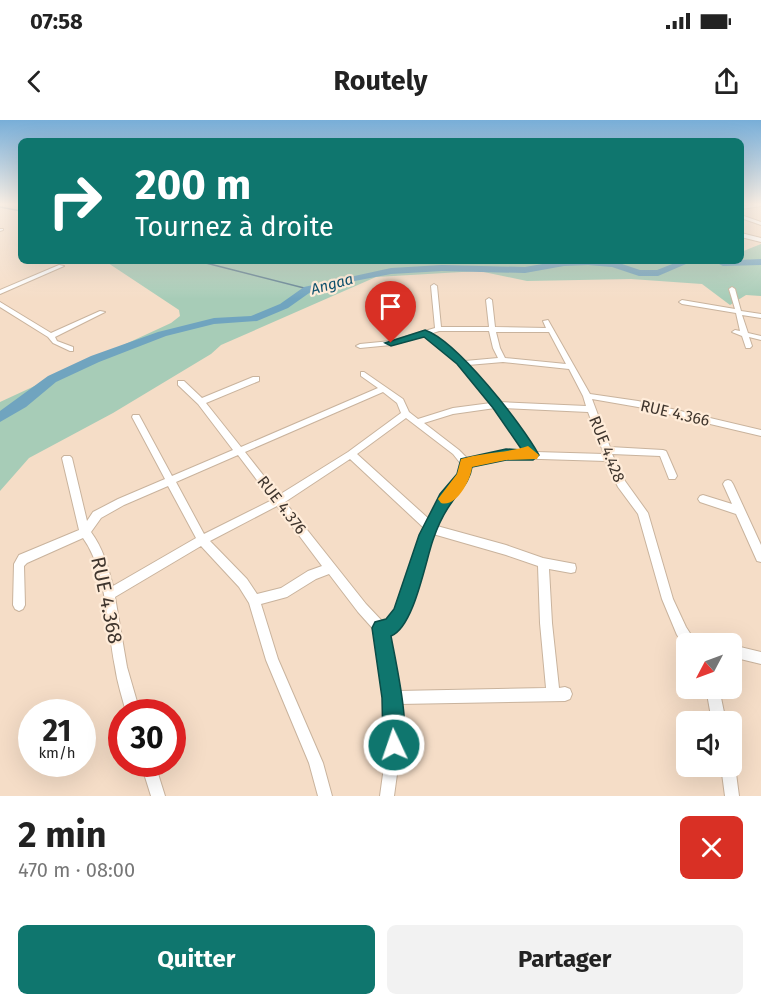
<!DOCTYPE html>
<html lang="fr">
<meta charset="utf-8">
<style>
:root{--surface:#fff;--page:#f2f2f2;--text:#222;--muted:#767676;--accent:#0f766e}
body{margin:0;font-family:"Fira Sans",sans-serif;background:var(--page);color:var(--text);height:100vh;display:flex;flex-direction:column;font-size:22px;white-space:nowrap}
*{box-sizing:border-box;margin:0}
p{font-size:20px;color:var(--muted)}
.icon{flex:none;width:33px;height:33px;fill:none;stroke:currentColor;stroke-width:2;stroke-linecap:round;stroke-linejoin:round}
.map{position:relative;height:676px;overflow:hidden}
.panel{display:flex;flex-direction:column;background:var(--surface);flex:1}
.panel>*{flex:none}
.guide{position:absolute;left:18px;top:18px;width:726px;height:126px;border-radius:9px;box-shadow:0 6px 24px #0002;background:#0f766e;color:#fff;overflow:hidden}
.needle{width:39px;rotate:229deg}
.buttons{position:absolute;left:676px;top:513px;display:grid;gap:12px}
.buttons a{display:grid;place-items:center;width:66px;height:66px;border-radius:9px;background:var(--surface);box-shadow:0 6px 24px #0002;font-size:30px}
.speed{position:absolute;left:18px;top:579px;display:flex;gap:12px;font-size:30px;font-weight:700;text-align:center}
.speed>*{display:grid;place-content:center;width:78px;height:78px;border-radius:50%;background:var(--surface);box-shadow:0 6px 24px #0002;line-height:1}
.speed small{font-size:15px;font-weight:400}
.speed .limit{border:9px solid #d22;background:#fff;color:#111}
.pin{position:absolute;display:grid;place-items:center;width:51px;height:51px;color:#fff;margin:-62px -26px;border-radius:50% 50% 50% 0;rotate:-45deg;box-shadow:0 0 6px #0007}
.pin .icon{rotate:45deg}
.me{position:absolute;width:66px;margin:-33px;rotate:357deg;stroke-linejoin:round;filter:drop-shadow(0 0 4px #0008)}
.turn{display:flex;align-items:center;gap:21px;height:126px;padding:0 18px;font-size:27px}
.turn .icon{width:78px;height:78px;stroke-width:2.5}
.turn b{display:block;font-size:42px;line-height:51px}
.round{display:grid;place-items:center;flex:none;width:63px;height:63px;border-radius:9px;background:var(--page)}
.overview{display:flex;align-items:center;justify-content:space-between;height:102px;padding:0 18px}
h1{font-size:36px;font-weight:700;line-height:45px}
.action{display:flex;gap:12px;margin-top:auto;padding:12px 18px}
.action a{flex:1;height:69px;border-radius:9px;background:var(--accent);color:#fff;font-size:24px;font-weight:700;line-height:69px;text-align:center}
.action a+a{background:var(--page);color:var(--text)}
.status{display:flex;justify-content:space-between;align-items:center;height:42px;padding:0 30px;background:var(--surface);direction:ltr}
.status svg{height:16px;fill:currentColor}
header{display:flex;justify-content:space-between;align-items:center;height:78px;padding:0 18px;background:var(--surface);font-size:27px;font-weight:700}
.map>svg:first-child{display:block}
</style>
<div class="status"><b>07:58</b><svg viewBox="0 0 49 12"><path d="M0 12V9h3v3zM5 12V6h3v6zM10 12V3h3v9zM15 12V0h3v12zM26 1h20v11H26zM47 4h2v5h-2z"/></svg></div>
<header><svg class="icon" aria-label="back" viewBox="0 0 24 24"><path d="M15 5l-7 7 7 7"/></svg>Routely<svg class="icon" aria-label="share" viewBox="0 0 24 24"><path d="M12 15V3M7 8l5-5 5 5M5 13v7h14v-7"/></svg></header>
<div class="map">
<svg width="761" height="676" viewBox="0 0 761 676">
<rect width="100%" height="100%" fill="#f5ddc7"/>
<path fill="#a7ccb7" d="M761,124V176L746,175L730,185L702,164L631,159L527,161L479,151L376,157L221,225L211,234L113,293L29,338L0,371V282L171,203L180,196L179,190L105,141H741V132Z"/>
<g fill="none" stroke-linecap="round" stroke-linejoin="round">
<path stroke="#628394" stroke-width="1.5" d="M0,87L21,91
M198,141L308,169"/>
<path fill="#70a4bf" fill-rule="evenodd" d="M761,139V145L723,146L713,141Z
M560,141H613L640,150H657L680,141H693L658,156H639L612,147L588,145L564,146L525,153L442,151L391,154L339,164L312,171L288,188L257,201L214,204L166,216L99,242L56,262L26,287L0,302V291L48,256L91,236L158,212L214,198L251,196L280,184L304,167L391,148L442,145L525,147Z"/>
<g stroke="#c9b39d" stroke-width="2">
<path id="minor" d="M755,84H761V86L741,89V87Z
M741,95L761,102V105L741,98Z
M0,109H3V110L0,111Z
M741,113L761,118V122L741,117Z
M59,145L64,146L0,174V170Z
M434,164L437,166L441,207H489L486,180L489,178L492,180L495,207L546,208L543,201L548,200L590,274L638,281L761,310V316L638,287L592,279L610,327L663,330L666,331L667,333L677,356L675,359H669L660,336L612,334L625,361L648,393L673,479L686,507L697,524H687V528L677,515L662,479L638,394L618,367L606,341L505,338L470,346L467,359L449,382L437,406L506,425L543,438L575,444L576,448L575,452L571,453L549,449L552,503L559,568L565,567L570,569L572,574L570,579L565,581L399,584L401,625L394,676H380L387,625L385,578L375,511L358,492L329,454L316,459L287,477L261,484L278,539L323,643L332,676H318L309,643L266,540L249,483L239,467L201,426L115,477L127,547L140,592H126C122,577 117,562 115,547C107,507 107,451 83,418L27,443L24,446L25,485L23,489L19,491L15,489L13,485L14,444L19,435L79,410L62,338L64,336H70L72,338L87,401L93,392L118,379L165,359L132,297L133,295H139L172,356L233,330L198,284L178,265V261H184L202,278L253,257H259V261L206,283L241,327L378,268L361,256V252H364L403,279L409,292L418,299L453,288L491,283L460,245L424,216L391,225L360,228L356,226L360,224L391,221L435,208L431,166ZM439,211H489L493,228L498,238L465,241L430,214ZM496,212H549L566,244L505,238L500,228ZM503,242L569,249L583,276L586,286L499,282L468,245ZM383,272L397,283L401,293L348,332L279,375L245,332ZM495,288L526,332H505L468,339L459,330L424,303L453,294ZM504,288L588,292L604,334L536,332ZM406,298L453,334L461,344L460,355L443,376L430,400L357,334ZM238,335L272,380L204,414L176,362ZM350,339L425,409L396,490L387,501L383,502L366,484L285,382ZM168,366L196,418L113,466C108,447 103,428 91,412L101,398L124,385ZM277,386L322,446L308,451L281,468L257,474L247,459L210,421ZM433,414L506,435L538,446L540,503L546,568L397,571L388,513L394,511L405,498Z
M732,167L735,169L741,191L761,194V198L742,195L748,213L761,216V220L749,217L752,226L750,228H746L742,216L732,212L735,210L740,211L736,193L682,184L679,182L682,180L735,189L729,169Z
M0,182L51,213L100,191L105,192L55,217L57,221L73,227V231H70L53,223L48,217L0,187Z
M728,360L731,361L733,364L761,425V442L757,441L736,394L700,382L698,379L700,376L703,375L732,384L723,364L725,361Z
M732,525L761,532V544L732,537Z
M706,568H719L726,602H712Z
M732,640L735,646L739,676H725L721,646H732Z
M141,644H155L165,676H151Z"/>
</g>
<use href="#minor" fill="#fff" fill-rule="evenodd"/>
</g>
<linearGradient id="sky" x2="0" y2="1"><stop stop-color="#78aed8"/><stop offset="0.47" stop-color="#faf0e6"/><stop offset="1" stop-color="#faf0e6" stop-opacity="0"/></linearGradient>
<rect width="761" height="179" fill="url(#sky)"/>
<path fill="#0f766e" stroke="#0a4d48" stroke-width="1.5" d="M425,210C457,221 522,304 539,335L533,340H506L472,347C470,362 460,370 452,382C444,393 437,408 433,420C425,443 414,507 391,516C396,543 411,609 402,633L394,636L387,633L383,625L382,578L372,508L375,502L386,499L394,489L419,415L440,374L457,354L461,339L506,329L522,330L493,288L457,244L424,217L391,226L385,223Z"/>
<path fill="#f59e0b" d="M528,326L539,335L537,339L506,340L472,347C471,360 456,388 441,383L438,379L457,354L461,339C483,332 508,333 528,326Z"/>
<g text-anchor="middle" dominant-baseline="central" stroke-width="4.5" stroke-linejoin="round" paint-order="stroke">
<g font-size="15" font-style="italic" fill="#0f526e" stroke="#ffecd9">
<text transform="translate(332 164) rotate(-15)">Angaa</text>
</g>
<g font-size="16" fill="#40362e" stroke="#ffecd9">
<text transform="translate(675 293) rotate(13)">RUE 4.366</text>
<text transform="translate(607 329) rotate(68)">RUE 4.428</text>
<text transform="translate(282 385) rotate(52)">RUE 4.376</text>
</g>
<g font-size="20" fill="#40362e" stroke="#ffecd9">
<text transform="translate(107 480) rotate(78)">RUE 4.368</text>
</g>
</g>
</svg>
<div class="buttons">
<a><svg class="needle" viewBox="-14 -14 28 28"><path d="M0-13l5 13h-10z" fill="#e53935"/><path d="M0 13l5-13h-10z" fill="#767676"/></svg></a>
<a><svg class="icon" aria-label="sound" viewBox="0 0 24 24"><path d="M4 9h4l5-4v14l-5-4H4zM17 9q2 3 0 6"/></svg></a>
</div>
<div class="speed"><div>21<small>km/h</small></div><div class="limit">30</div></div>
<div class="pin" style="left:391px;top:223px;background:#d93025"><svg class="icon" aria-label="arrive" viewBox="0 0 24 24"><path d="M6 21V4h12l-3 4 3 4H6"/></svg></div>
<svg class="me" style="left:394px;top:625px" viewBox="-20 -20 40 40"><circle r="17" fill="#0f766e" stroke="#fff" stroke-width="3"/><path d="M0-11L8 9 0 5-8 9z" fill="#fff"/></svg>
<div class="guide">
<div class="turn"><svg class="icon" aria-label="right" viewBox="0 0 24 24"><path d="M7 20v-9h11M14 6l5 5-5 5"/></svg><div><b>200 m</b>Tournez à droite</div></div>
</div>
</div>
<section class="panel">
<div class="overview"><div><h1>2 min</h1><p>470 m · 08:00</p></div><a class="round" style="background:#d93025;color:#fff"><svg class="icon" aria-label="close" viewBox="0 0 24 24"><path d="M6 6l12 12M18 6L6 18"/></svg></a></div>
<div class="action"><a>Quitter</a><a>Partager</a></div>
</section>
